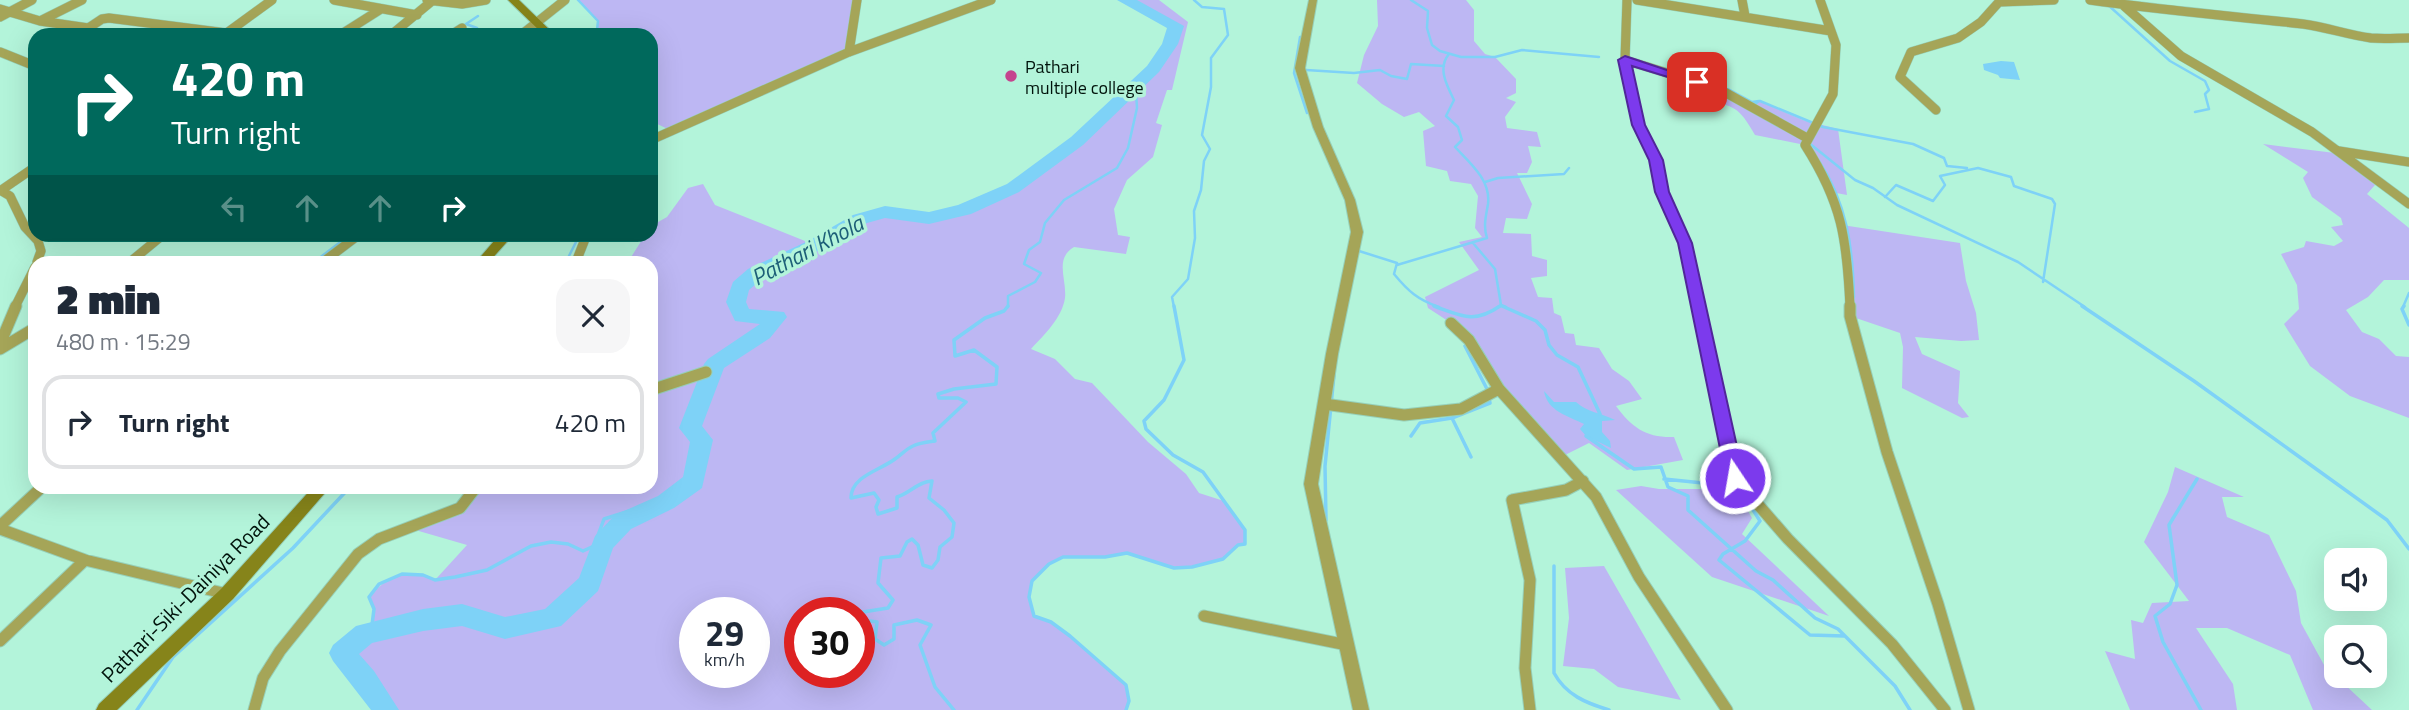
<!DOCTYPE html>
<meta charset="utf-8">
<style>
:root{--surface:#fff;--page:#f6f6f7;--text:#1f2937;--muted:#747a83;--line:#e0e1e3}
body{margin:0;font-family:"Titillium Web",sans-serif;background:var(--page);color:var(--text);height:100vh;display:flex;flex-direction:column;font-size:26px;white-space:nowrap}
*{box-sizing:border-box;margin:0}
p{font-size:23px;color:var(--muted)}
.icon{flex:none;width:38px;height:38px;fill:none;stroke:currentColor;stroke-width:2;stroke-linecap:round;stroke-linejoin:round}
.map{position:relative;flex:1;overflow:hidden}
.sheet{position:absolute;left:28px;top:256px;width:630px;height:238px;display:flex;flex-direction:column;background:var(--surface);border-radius:21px;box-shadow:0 7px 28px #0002}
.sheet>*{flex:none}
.banner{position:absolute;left:28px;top:28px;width:630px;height:214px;border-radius:21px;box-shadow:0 7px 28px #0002;background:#00695c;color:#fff;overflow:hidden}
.tools{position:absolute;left:2324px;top:548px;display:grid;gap:14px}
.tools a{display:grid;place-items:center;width:63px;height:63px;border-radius:14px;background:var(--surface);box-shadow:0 7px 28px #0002;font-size:35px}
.speed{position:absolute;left:679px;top:597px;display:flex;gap:14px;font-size:35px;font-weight:700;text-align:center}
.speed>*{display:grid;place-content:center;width:91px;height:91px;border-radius:50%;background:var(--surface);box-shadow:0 7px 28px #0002;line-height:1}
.speed small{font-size:18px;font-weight:400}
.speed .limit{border:10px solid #d22;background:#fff;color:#111}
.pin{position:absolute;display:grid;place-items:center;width:60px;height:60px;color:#fff;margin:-30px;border-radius:14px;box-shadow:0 4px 10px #0006}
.me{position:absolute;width:77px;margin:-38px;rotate:348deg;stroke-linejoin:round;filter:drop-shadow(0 0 5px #0008)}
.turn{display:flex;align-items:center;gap:24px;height:147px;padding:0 28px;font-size:32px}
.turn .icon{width:91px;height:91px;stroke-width:2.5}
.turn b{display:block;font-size:49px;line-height:60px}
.lanes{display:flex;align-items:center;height:66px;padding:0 28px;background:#0003;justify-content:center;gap:35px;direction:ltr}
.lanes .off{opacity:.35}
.round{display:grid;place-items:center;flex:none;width:74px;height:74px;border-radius:21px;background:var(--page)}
.head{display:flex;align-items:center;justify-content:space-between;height:119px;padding:0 28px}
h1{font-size:42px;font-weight:800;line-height:52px}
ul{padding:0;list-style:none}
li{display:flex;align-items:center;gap:21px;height:94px;margin:0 14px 10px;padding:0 14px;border:4px solid var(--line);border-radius:21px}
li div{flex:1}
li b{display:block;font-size:26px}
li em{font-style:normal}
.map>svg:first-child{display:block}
</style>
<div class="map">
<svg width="2409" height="710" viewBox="0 0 2409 710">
<rect width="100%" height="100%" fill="#b3f4da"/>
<path fill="#bdb7f3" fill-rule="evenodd" d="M578,0H857L849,52L672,131L651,121V35H592L597,30L598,21Z
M1125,0H1159L1188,22L1172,90H1167L1156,123L1162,125L1153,157L1127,180L1114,209L1118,235L1130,237L1126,254L1074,247C1054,259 1067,279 1065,298C1062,318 1044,335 1031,349L1055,359L1075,379L1092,383L1148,442L1186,474L1199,493L1224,501L1245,530V544L1238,545L1223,559L1192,567L1174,568L1127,553L1105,557H1063L1049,564L1032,581L1029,597L1034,616L1051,622L1070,636L1126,685L1129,701L1126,710H386L365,679L342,653L365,634L371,632L374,609L369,597C386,575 410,569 435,580L467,545L405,527L447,513L477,487L651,486V262H628L645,235L651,234V226L667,217L688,188L703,184L715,205L815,245C837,233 858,217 883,212C898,210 915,219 930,218C940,217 952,213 961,210C1027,190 1078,140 1125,93C1149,68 1165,62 1176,26ZM695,612H754V672H695ZM800,612H859V672H800Z
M1377,0H1466L1474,10V41L1485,54L1495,57L1516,79V93L1506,98L1516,102L1505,117L1507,128L1537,132L1541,147L1528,146L1532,162L1527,173H1517L1532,204L1527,219L1506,218L1503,233L1531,234L1532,256L1547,260V276L1531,278L1538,297L1552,298L1554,313L1561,316L1565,333L1574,334L1576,345L1599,348L1612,369L1629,381L1642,399L1616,406C1632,428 1647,438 1674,437L1683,460L1627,470L1589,443L1561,457L1451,323L1428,308L1425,297L1479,270L1459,242L1482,237L1475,228L1478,196L1471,184L1450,181L1447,171L1426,166L1423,131L1435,126L1419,112L1404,117L1382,104L1357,83L1364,55L1378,26Z
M1697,82L1752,105L1759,101L1803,120L1838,129L1847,195L1831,192L1805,145L1755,135C1739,107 1735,106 1704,100Z
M2263,144L2335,153L2375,185L2367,194L2409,228V280H2384L2368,297L2346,310L2362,332L2379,339L2396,356L2409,357V418L2350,396L2310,366L2284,324L2299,309L2297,285L2281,254L2304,247L2306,241L2334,246L2343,241L2331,227L2343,225L2341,218L2312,197L2303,178L2308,172Z
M1842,225L1960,243L1966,281L1976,313L1979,340L1961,341L1915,337L1922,354L1960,371L1958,403L1969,417L1962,418L1902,388L1903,347L1900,333L1850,316Z
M2175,467L2244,497H2222L2227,517L2269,535L2296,591L2301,623L2329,674L2342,682L2372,710H2313L2290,655L2227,628H2196L2233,684L2237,710H2130L2105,651L2135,659L2131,620L2143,623L2152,603L2189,601L2144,542L2168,492Z
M1641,486L1659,489H1735L1752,518L1742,534L1829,616L1712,577L1616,490Z
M1604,566L1681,700L1618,687L1594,669L1563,666L1569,618L1565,568Z"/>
<path fill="#7ed2f7" d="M2001,61L2014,62L2020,80L2000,78L1998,75L1984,70L1983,64Z
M1544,391L1554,402H1576C1586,412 1602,413 1615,420L1602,421V432L1610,441L1611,448L1586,436L1580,429L1584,424C1568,416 1547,411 1544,391Z"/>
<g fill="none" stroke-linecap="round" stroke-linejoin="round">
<path stroke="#7ed2f7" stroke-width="2.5" d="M578,0L598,21L597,30L592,35
M1411,0L1428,11L1427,28L1432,45L1440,51L1461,57H1495L1522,50L1599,57
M2107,4L2170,61L2205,81L2209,90L2205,94L2209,109L2195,112
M540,31L543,35
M474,35L477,28L466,24L478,16
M1300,37L1294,73L1307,113
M1306,70L1354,73L1380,70L1391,76L1407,79L1411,64L1444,66
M1728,89L1752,102L1759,101L1751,107
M1760,101L1823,127L1913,144L1944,158L1947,166L1967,168
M1809,143L1855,180L1873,188L1897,205L2018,262L2085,307
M1819,161C1847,203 1853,248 1854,297
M1485,182L1498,178L1564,174L1569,168
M1885,197L1896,185L1933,201L1945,185L1940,176L1978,168L2011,177L2014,186L2052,199L2055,204L2043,282
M1473,243L1495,269L1501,305L1506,307
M1356,254L1359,251L1397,263L1394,274C1408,291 1418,300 1439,307
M314,262L351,234
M566,262L580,234
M1397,265L1487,238C1483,226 1486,216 1488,204C1491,180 1470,163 1455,147L1462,140L1458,127L1446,116L1454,100C1447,86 1437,68 1449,54
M1008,307V296L1035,282L1041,273L1024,264L1029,250L1040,242L1045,223L1064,200L1117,168L1128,148L1137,108L1136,92L1129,89
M1174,307L1172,297L1188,279L1195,238L1194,211L1201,190L1204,161L1210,149L1202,135L1211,87V58L1228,35L1224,9L1202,7L1194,0
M1498,307L1501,305
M2403,307L2409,293"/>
<path stroke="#7ed2f7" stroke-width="3.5" d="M1434,306C1462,316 1474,324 1500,306
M1502,306L1536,321L1545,330L1549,345L1557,355L1578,367L1600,414
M2082,306L2194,381L2387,520L2409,549
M2404,306L2402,309L2409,325
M1465,346L1488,391
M1452,418L1490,403L1489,398
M1411,436L1420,423L1452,418L1471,457
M1586,436L1634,469L1661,467L1668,487L1688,496V510L1756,571L1773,580L1815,618L1838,629L1895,686L1910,710
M1664,479L1732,486L1750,505L1760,521L1745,541L1723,554L1719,560L1810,635L1844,636
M2197,479L2169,525L2177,585L2170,604L2155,616L2163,642L2201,710
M1326,520L1325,466L1334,375
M1554,566V673C1566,695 1586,703 1609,710
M371,633L374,609L369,597L379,584L402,574L423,575L435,580L455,577L487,570L531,546L551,542L568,544L583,551L594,546L604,519L670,498
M137,710L173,657L293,548L351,486
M954,710L935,687L920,645L931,625L917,620L894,625V639L884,645L875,639L877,622L863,620V612L888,608L893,600L878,583L881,558L900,556L907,542L912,539L918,545L923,565L932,568L938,560L940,547L952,537L954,523L944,510L929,498L932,481C919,481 910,493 897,497V508L878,514L876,507L879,500L874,493L851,498C851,476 881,470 895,459C901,455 906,449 913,446C919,443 928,442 935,441L933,433L966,402L958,398H939L938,394L954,389L996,384L997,367L974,350L955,356L954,340L985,318L1004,311L1008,306
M1126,710L1129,701L1126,685L1070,636L1051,622L1034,616L1029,597L1032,581L1049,564L1063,557H1105L1127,553L1174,568L1192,567L1223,559L1238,545L1245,544V530L1203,472L1173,455L1146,429L1144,421L1164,400L1184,360L1174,306"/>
<path fill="#7ed2f7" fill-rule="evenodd" d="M1117,0H1137L1184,26L1178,44L1159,72L1083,145L1019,192L971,214L929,224L885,218L867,223L822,249L762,279L749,290L746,302L749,309L784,312L787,317L770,338L724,368L702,426L713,440L702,488L674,508L631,529L613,548L598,591L561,626L505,639L462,626L423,631L372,643L359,654L374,671L399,710H371L333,661L329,653L333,645L356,626L423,609L462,604L505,617L545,609L579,578L595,536L615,515L658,496L683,477L690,442L679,428L704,364L708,359L760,324L735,321L726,302L733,282L748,269L808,241L853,215L885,206L929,212L958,205L1007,184L1071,137L1147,66L1162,44L1167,28Z"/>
<g stroke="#96d0b9" stroke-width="10">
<path id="minor-far1" d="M334,0L417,15
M427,0L462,4L486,0
M1627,0L1625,60L1719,89L1807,138
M1637,0L1831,31
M1742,0L1745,16
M1820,0L1836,45L1833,94L1805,145C1842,203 1847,239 1850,307
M2090,0C2161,10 2232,16 2303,24C2326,27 2348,35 2371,38C2384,39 2397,38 2409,38
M2123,5L2181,56L2312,132L2409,204
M0,9L40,21L88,28
M0,17L32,0
M40,21L82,0
M78,35L102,19L109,18L226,33
M224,35L272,0
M340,35L381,9
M391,35L432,1
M451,35L462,28
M521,35L565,0
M0,52L35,66
M849,52L857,0
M1625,60L1639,125L1656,160L1662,192L1685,243L1699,307
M1936,110L1900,77L1911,52L1958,38L1981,22L1999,2L2054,0
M651,140L849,52L991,0
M2339,151L2409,162
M0,190L10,196L25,227L38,241L41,251L37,262
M0,191L35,167
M130,262L164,234
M323,262L360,234
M576,262L587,234
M15,307L35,267"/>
</g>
<g stroke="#96d0b9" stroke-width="13">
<path id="minor" d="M1698,306L1735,478L1788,539L1892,644L1945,710
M1850,306V316L1887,452L1938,604L1969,710
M1451,323L1469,340L1499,389L1596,497L1639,577L1727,710
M0,344L16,306
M0,349L35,328
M651,390L706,372
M1324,404L1404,415L1461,409L1499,389
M0,526L43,486
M0,529L85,560L227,594
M1204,616L1347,645
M0,641L85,560
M254,710L263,678L280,651L358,554L379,539L460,508L477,486
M1530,710L1525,668L1530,580L1512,500L1566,490L1583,481"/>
</g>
<g stroke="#96d0b9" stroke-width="2">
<path id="tertiary" d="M1309,0H1317L1305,68L1323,127L1355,200L1363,232L1338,354L1318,484L1369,710H1353L1304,484L1326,354L1351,232L1345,200L1313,127L1295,68Z"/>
</g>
<g stroke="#96d0b9" stroke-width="2">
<path id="secondary" d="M508,0H519L555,35H544Z
M500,234H514L489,262H476Z
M314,486H331L233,599L117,710H96L99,704L221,589Z"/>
</g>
<use href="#minor-far1" stroke="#a5a558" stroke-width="9"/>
<use href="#minor" stroke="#a5a558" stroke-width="11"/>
<use href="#tertiary" fill="#a5a558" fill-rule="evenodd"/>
<use href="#secondary" fill="#86841a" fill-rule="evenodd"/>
</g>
<path fill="#7c3aed" stroke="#51269a" stroke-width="2" d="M1625,56L1703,82L1697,86L1632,66L1645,125L1663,160L1669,192L1692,243L1744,478L1741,483H1729L1726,478L1678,243L1655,192L1649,160L1632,125L1618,60Z"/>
<circle fill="#c5448e" stroke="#b3f4da" stroke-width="2.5" cx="1011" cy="76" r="7"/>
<g text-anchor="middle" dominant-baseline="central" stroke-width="7" stroke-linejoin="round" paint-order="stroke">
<g font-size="18" fill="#00130b" stroke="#b3f4da" text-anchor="start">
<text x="1025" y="66">Pathari<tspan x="1025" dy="21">multiple college</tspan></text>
</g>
<g font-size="21" fill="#00130b" stroke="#b3f4da">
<text transform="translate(185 598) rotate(-45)">Pathari-Siki-Dainiya Road</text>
</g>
<g font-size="23" font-style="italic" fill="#1d5f78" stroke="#b3f4da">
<text transform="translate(807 250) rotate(-28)">Pathari Khola</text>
</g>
</g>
</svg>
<div class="tools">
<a><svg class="icon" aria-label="sound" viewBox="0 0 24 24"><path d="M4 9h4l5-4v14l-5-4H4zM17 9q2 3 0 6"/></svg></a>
<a><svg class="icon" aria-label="search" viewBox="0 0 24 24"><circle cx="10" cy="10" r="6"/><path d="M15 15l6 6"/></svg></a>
</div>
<div class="speed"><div>29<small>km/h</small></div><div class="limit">30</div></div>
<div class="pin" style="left:1697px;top:82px;background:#d93025"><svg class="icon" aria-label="arrive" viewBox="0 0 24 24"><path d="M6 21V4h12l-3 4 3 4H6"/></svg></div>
<svg class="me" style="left:1735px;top:478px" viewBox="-20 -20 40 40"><circle r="17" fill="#7c3aed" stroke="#fff" stroke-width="3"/><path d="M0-11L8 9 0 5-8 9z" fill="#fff"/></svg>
<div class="banner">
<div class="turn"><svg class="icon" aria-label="right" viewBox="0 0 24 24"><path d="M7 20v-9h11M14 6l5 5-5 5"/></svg><div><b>420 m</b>Turn right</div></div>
<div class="lanes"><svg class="icon off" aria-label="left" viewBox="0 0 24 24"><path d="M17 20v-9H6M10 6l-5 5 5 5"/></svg><svg class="icon off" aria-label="ahead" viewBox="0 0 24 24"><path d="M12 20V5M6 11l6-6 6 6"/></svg><svg class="icon off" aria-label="ahead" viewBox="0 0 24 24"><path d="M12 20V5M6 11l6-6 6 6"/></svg><svg class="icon" aria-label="right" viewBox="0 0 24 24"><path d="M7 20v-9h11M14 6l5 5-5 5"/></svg></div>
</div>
<section class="sheet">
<div class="head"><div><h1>2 min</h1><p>480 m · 15:29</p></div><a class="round"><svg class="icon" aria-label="close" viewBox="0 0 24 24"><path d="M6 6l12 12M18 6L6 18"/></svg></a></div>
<ul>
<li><svg class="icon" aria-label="right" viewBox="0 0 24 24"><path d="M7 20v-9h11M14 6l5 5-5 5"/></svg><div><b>Turn right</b></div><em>420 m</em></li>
</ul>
</section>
</div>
